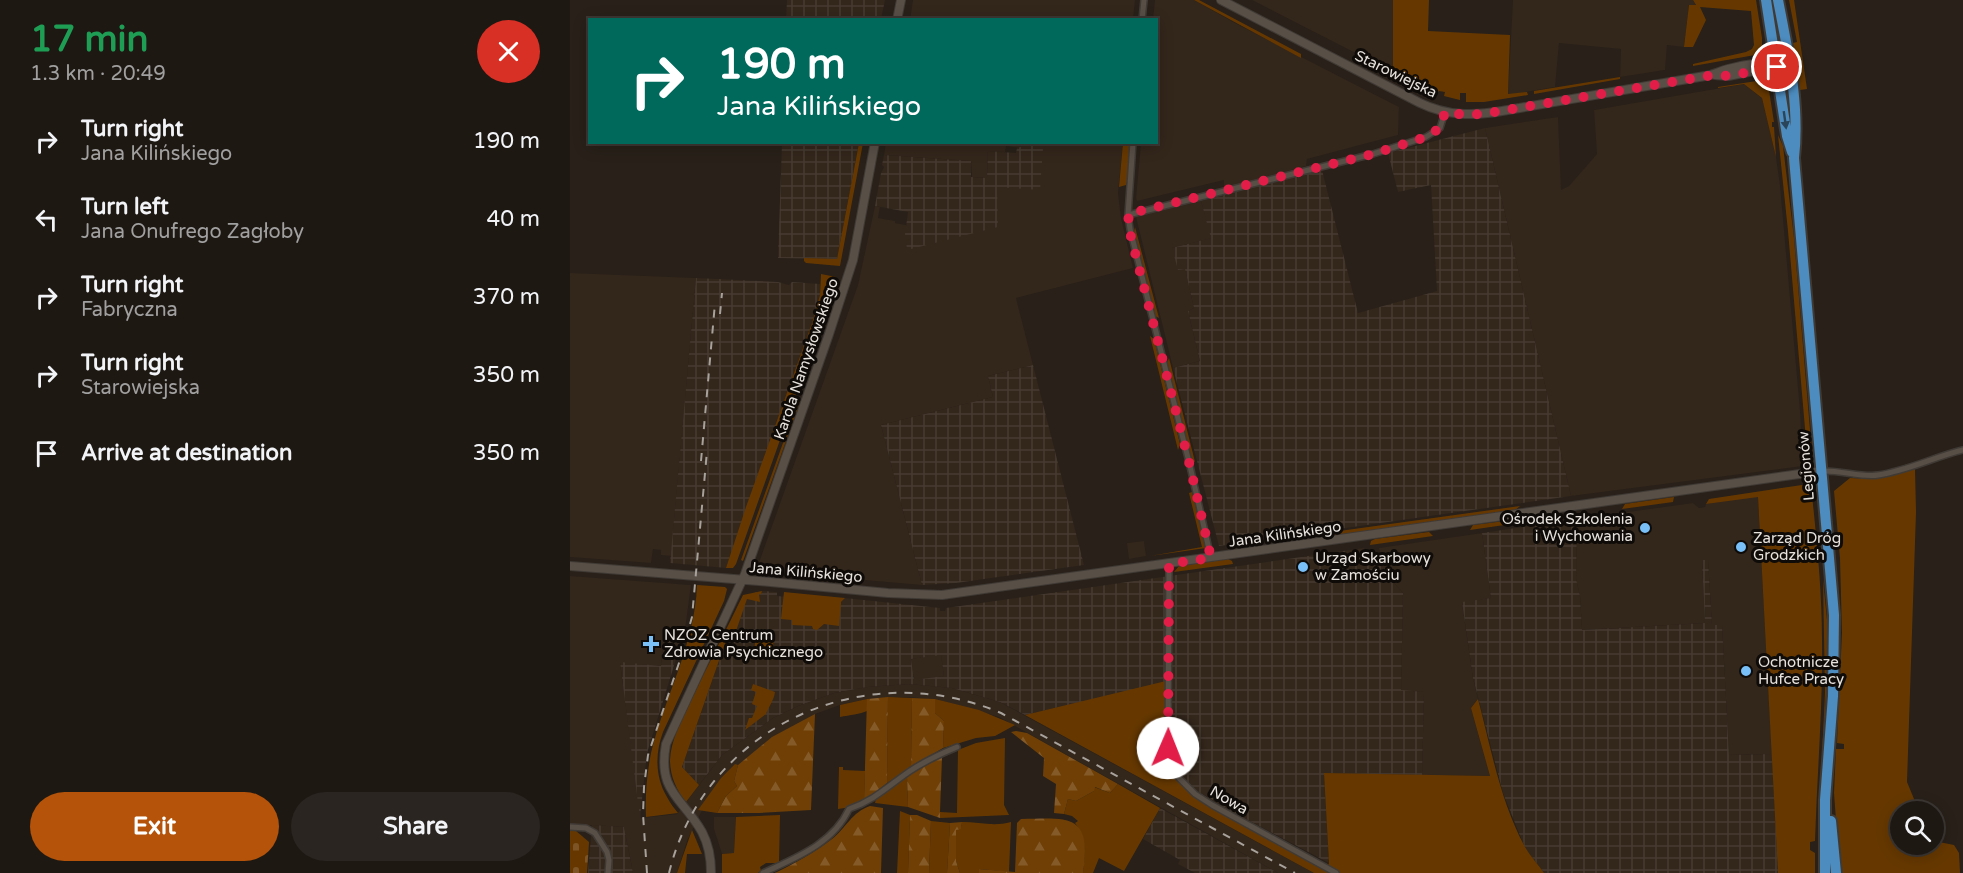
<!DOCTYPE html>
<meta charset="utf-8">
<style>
:root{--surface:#1e1813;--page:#2b2521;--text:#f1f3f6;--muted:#a1a0a0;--line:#3c3733;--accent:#b45309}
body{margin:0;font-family:"Varela Round",sans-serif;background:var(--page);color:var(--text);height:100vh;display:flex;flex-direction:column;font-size:22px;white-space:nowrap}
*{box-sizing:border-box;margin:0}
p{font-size:20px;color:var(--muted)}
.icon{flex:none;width:33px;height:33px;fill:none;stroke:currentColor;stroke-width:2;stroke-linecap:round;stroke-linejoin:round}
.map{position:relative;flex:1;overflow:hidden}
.side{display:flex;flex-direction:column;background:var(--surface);width:570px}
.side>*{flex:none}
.guide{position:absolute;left:18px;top:18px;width:570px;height:126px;border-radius:0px;box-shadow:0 3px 15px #0003,0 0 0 2px var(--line);background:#00695c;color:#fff;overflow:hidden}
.controls{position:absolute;left:1320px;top:801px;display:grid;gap:12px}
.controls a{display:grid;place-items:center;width:54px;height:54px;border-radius:50%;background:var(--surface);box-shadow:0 3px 15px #0003,0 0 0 2px var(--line);font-size:30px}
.pin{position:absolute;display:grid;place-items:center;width:51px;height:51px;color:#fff;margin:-26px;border:3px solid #fff;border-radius:50%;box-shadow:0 2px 6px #0007}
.me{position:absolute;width:66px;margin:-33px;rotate:1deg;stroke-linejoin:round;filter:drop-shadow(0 0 4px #0008)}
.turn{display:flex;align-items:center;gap:21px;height:126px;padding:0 30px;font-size:27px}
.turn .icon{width:78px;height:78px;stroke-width:2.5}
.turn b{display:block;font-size:42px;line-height:51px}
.round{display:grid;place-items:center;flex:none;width:63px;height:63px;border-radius:32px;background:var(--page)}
.head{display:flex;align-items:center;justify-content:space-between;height:102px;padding:0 30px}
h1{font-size:36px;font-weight:800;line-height:45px;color:#1e9e55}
.cta{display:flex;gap:12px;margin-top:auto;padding:12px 30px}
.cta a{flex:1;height:69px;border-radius:36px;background:var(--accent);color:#fff;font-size:24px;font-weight:800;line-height:69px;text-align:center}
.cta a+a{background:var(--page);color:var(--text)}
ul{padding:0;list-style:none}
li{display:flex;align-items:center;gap:18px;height:78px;padding:0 30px}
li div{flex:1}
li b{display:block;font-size:22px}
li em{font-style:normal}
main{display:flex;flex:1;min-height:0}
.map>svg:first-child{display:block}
</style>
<main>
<section class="side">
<div class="head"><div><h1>17 min</h1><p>1.3 km · 20:49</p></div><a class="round" style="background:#d93025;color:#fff"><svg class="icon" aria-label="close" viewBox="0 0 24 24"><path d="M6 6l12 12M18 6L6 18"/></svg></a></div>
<ul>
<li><svg class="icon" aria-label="right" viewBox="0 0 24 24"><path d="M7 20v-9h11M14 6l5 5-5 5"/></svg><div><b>Turn right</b><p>Jana Kilińskiego</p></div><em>190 m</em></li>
<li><svg class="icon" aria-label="left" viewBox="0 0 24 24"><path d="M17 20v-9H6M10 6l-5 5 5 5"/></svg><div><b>Turn left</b><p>Jana Onufrego Zagłoby</p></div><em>40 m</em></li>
<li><svg class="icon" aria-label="right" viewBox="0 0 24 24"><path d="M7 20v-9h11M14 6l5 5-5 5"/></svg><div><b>Turn right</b><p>Fabryczna</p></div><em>370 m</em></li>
<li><svg class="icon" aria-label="right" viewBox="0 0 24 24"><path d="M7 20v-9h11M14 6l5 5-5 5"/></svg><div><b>Turn right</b><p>Starowiejska</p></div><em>350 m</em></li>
<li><svg class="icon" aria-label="arrive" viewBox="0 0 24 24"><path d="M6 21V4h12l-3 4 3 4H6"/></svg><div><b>Arrive at destination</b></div><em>350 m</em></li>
</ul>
<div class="cta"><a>Exit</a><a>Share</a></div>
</section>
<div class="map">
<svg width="1393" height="873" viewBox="0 0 1393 873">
<defs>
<pattern id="industrial-grid" width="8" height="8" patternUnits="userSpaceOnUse" patternTransform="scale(1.5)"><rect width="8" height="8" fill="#33261b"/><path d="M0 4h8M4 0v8" fill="none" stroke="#473b31"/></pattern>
<pattern id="forest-firs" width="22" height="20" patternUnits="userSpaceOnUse" patternTransform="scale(1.5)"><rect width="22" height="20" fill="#6f3f05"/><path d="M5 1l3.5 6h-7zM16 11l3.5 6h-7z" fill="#845a29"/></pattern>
<pattern id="cemetery-stones" width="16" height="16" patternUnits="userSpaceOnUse" patternTransform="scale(1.5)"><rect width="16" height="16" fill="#663800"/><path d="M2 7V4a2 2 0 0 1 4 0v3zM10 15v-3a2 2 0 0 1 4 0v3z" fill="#7c5425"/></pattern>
</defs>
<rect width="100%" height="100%" fill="#282019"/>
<path fill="#33261b" d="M343,0H565L563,19L340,20Z
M585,0H624L665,23L827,106L829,107L828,135L737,159L736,166L654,188V180L567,201L566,198L571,143L586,142V20L583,19Z
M682,0H823V76L804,66L805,63Z
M943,0H1123L1126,6L1119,5L1114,47L1097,45L1095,70L1050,77L1051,49L989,43L985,87L938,95Z
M1174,84L1192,98L1206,157L1210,185L1230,410L1233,466L1001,496L915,128L988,117L991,190L999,186L1027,154L1024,110Z
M316,143H553L548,193L551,218L563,268L446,298L463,365L418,376L423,397L311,425L352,585L189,571L187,568L288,285L305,206L310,207L308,218L325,221V223L336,225L337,249L427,222V186L470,189L457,145L450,148L436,146L435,152L418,151L417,178L402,177L401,161L314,155Z
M631,201L642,238L602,248L615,268L624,308L618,311L630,361L603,368L566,217Z
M0,273L126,278L101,556L91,555V550L83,549L81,563L0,557Z
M1188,496L1202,754L1159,755L1152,625L1142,626L1138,560H1132L1135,623L1012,630L1010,596L1006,579L1007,519L1123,503L1129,508L1135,507L1136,504Z
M912,533L921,598L892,603L903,678L908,699L901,708L920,776L852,775L854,692L831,691L833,593L814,572L809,548Z
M574,541L576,556L559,559L557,543Z
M0,576L121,585L115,630L95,628L91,666L50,663L71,818L107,814L152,755L203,718L228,706L264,693L297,687L339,684L382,688L430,702L744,873H708L429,717L365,699L333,697L297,699L270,705L245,714L168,765L136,802L117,841L107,873H63L54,827L0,824Z
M371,654L374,676L344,681L341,659Z
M144,817H166L164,853L152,854L144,829Z"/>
<path fill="url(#industrial-grid)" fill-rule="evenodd" d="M217,0H315L311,19L216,20Z
M915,128L1001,496L649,546L603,368L630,361L618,311L624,308L615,269L608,270L602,248L641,238L631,201L752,170L788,313L867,291L861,185L828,192L818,153Z
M212,143H289L267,259L208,258Z
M457,145L473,147L470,190L427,187L428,227L337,250L335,234L338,212L305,206L311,173L314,167L312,165L314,155L401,161V177L417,178L418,151L446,153L447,148Z
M126,278L208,282L219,285L222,282L250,284V295L242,323L156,568L100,563Z
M463,365L514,565L386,583L352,585L311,425L423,397L418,376Z
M1007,519L1006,579L1010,596L1012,630L1135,623L1132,560H1138L1142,625H1152L1159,755L1202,754L1208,873H974L955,848L933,793L903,678L892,602L921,598L912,533Z
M794,548L796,552L798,564H812L814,572L833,593L831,690L854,692L852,775L754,773L759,863L659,810L629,792L612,779L604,769L602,762L600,744L602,681L455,715L430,702L382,688L339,684L297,687L264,693L228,706L203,718L152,755L129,785L112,767L169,603L183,593L192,591L207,592V596L271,602L275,598L370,608V611H375L376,608ZM371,655L374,676L344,680L341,659Z
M95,628L115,630L77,753L70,818L50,662L91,666Z
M590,808L708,873H625L608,864L610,860L573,839Z
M22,825L54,827L63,873H18Z"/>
<path fill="#663800" d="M624,0H629L731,54V58Z
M823,0H859L858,31L940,35L938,94L957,92L958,95L914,102H896V93H890V100L874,96L875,92L869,91L867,94L840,85L842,80L835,78V82L823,76Z
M1123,0H1186L1192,38V52L1186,57L1185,55L1123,66V64L1176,52L1182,49L1184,45L1181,11L1130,7L1136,20L1123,47H1114L1119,5H1126Z
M1219,0H1224L1237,89L1230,90L1223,43L1227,42Z
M1050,77V79L964,94V91Z
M1193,80L1198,84L1204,122H1202V127H1204L1206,157L1192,98L1174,84L1148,88V87Z
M1208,135L1213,146L1224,238L1242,454L1238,463L1218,231Z
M289,143H293L270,266L236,263L234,261V258L267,259Z
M553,143H560L557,182L556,185L549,187Z
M565,227L589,318L585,316L564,232Z
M251,274L266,277L265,285L166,564L163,568H156L176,507L242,323L250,295Z
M580,336L584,339L610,444L608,450Z
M599,358L625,462L622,461L597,363Z
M228,401L230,402L173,561L171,560Z
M1345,469L1346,512L1337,782L1349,811L1330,812V844H1364V837L1369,842L1384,845L1389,853L1390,873H1270L1264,793L1266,749H1274V744L1267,743L1272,633L1270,558L1264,491L1280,478L1303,479Z
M1232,485L1240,489L1242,495C1247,543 1252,592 1252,640C1253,707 1247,774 1245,841L1240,842V850L1245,853V873H1208L1188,497L1136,504L1139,499Z
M622,492L636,548L580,556L632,547L619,493Z
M1104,497L1103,502L1052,509L1055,504Z
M950,506L944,511L759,536L755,533Z
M951,519L955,522L900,530L903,525Z
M859,532L863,536L800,545L801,541L805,539Z
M658,559L662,561L663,564L604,572L609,566Z
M1253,579L1257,620V671L1250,834L1248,838L1255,693Z
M127,585L155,587L157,589L154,601L93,732C85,753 85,777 97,797C100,803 104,808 108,813L76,817C75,796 77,773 81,753C95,695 125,645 127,585Z
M192,591L191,594H189L190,602L177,599L166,631L160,629L112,767L129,785L116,802C106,790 100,775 100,760C101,740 111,721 120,703C137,666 156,631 173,595Z
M214,592L275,598L271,602L269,626L254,624L247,630L243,629L242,626L222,625V620L211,619Z
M189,634L204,636L202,658L183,657L186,637Z
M596,681L597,762L603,776L624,796L756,870L759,863L754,773L920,776L901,708L908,699C921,748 930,801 955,847C960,856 968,864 974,873H744L455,715Z
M183,684L205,692C204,700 199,706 196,714L175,730L179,718H182L187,706L182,704L186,692L181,690Z
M318,697L342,698L341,767L317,783Z
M297,699V711C290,714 280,715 270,717V705Z
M365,699L409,710L445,725L425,736L406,738L373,748L374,721L365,713Z
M435,738L434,805L439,815L370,818V812L387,813L388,750L406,743Z
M165,764L168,765L164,781L167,786L156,796L147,813L128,810L151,778Z
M269,767H273V770L295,771L294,801L281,807L268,809Z
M337,776L338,807L305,803L306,799Z
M548,784L590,808L554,871L529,858L523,873H513C515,855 517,838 505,823L508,821L502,816L494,814L498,799L506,801L524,791V787L540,793Z
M330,811L340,815L338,873H327Z
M210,815L209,863H196L190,867L191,871L188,873H152V854L164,853L166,817Z
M361,821L380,823L377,873H359Z
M392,822C409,822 424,827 441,822L439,872L410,869L409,873H390L386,861V829L391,828Z
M122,830L132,854H117L115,873H107Z"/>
<path fill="url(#forest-firs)" d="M318,697L317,783L294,801L297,699Z
M342,698L365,699V713L374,721L373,748L341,767Z
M245,714L241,810L189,813H147L156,796L167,786L164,781L168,765L202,737Z
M446,731L457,733L548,784L540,793L525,787L524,791L506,801L498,799L494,814L484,813L486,784L473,776L474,758L441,732Z
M372,757L370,812V818L338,807L337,776L365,758Z
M300,806L313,808L311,873H205C225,863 244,853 262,839C276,828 282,812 300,806Z
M340,815H347L361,821L359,873H338Z
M451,819C499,818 522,813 513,873H409V869L445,872L447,823Z
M392,822L391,829L386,830V861L390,873H377L380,823Z"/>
<path fill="url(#cemetery-stones)" d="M0,831H6L19,842L17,873H0Z"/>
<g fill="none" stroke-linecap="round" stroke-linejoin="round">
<g stroke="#403a35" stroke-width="8">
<path id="street" d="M572,20L574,0
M563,142L558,215L560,229L620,466L641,558
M558,215L803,154L856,137L870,128L875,112
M1252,471C1270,470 1294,478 1308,475C1337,471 1364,457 1393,450
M599,564L598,748L602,771L625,794L642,805L766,873
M0,827L16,828L25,833L37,852L39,860L38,873
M193,873C225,858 263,844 279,809C305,800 318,786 340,771C355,761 370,754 387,747"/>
</g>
<g stroke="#403a35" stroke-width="10">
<path id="secondary" d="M651,0L850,103C877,116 903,116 932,111L1135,76C1143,75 1150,71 1158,69C1178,64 1200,60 1220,62
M327,20L331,0
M1145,75L1158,76L1210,66
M0,566L189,581L318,593L372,595L1251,471
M141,873C141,859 139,845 132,832C113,798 87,792 96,744L175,574L259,334L283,260L305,142"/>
</g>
<g stroke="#403a35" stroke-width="14">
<path id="highway" d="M1196,0L1217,136L1222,152
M1208,0C1218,52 1230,105 1224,158L1264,615L1263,696L1255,800V873
M1261,821L1266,873"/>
</g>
<use href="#street" stroke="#584f47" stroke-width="5"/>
<use href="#secondary" stroke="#584f47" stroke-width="8"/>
<use href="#highway" stroke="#4c8cbf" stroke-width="10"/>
<path stroke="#a8a29c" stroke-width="2" stroke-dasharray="8 8" stroke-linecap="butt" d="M150,314L152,293
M131,461L145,303
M77,873L73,814L74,787L78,755L110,660L122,617L137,451
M99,873C135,726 295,655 431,713L725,873"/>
</g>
<defs><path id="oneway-solid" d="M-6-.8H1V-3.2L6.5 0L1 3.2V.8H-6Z" transform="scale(1.5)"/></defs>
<use fill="#2a455a" href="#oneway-solid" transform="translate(1215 120) rotate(82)"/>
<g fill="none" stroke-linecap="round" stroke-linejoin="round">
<path stroke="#e11d48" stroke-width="10" stroke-dasharray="0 18" d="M598,748L599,564L641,558L620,466L560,233L558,214L803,154L856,137L870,128L875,112L895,115L913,114L1144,75L1158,76L1207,67"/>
</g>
<g fill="#79bff8" stroke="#0e0b08" stroke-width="2">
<circle cx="1075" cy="528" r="6"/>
<circle cx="1171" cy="547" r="6"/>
<circle cx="733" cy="567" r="6"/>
<path d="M78 635h6v6h6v6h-6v6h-6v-6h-6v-6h6z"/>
<circle cx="1176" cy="671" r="6"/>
</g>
<g text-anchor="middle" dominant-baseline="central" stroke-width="6" stroke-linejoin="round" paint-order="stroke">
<g font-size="15" fill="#e8e2dd" stroke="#0e0b08">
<text transform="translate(826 74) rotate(26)">Starowiejska</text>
<text transform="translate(236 359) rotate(-71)">Karola Namysłowskiego</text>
<text transform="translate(1236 466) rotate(-95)">Legionów</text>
<text transform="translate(715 534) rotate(-8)">Jana Kilińskiego</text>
<text transform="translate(236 572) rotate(5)">Jana Kilińskiego</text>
<text transform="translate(659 800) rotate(30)">Nowa</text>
</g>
<g font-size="15" fill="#e8e2dd" stroke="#0e0b08" text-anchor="start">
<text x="1063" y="519" text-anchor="end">Ośrodek Szkolenia<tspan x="1063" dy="17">i Wychowania</tspan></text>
<text x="1183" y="538">Zarząd Dróg<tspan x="1183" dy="17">Grodzkich</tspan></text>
<text x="745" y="558">Urząd Skarbowy<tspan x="745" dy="17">w Zamościu</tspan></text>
<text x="94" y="635">NZOZ Centrum<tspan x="94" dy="17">Zdrowia Psychicznego</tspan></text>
<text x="1188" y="662">Ochotnicze<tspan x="1188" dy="17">Hufce Pracy</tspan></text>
</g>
</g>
</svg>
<div class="controls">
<a><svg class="icon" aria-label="search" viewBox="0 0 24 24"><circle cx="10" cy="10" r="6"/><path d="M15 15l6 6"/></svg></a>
</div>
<div class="pin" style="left:1207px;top:67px;background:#d93025"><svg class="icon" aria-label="arrive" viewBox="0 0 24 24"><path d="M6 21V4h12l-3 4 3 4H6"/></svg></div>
<svg class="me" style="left:598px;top:748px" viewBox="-20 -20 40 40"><circle r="19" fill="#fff"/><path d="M0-13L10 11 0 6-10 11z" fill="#e11d48"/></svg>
<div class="guide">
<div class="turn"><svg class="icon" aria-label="right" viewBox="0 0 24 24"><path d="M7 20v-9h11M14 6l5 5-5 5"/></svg><div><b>190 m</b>Jana Kilińskiego</div></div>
</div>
</div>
</main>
